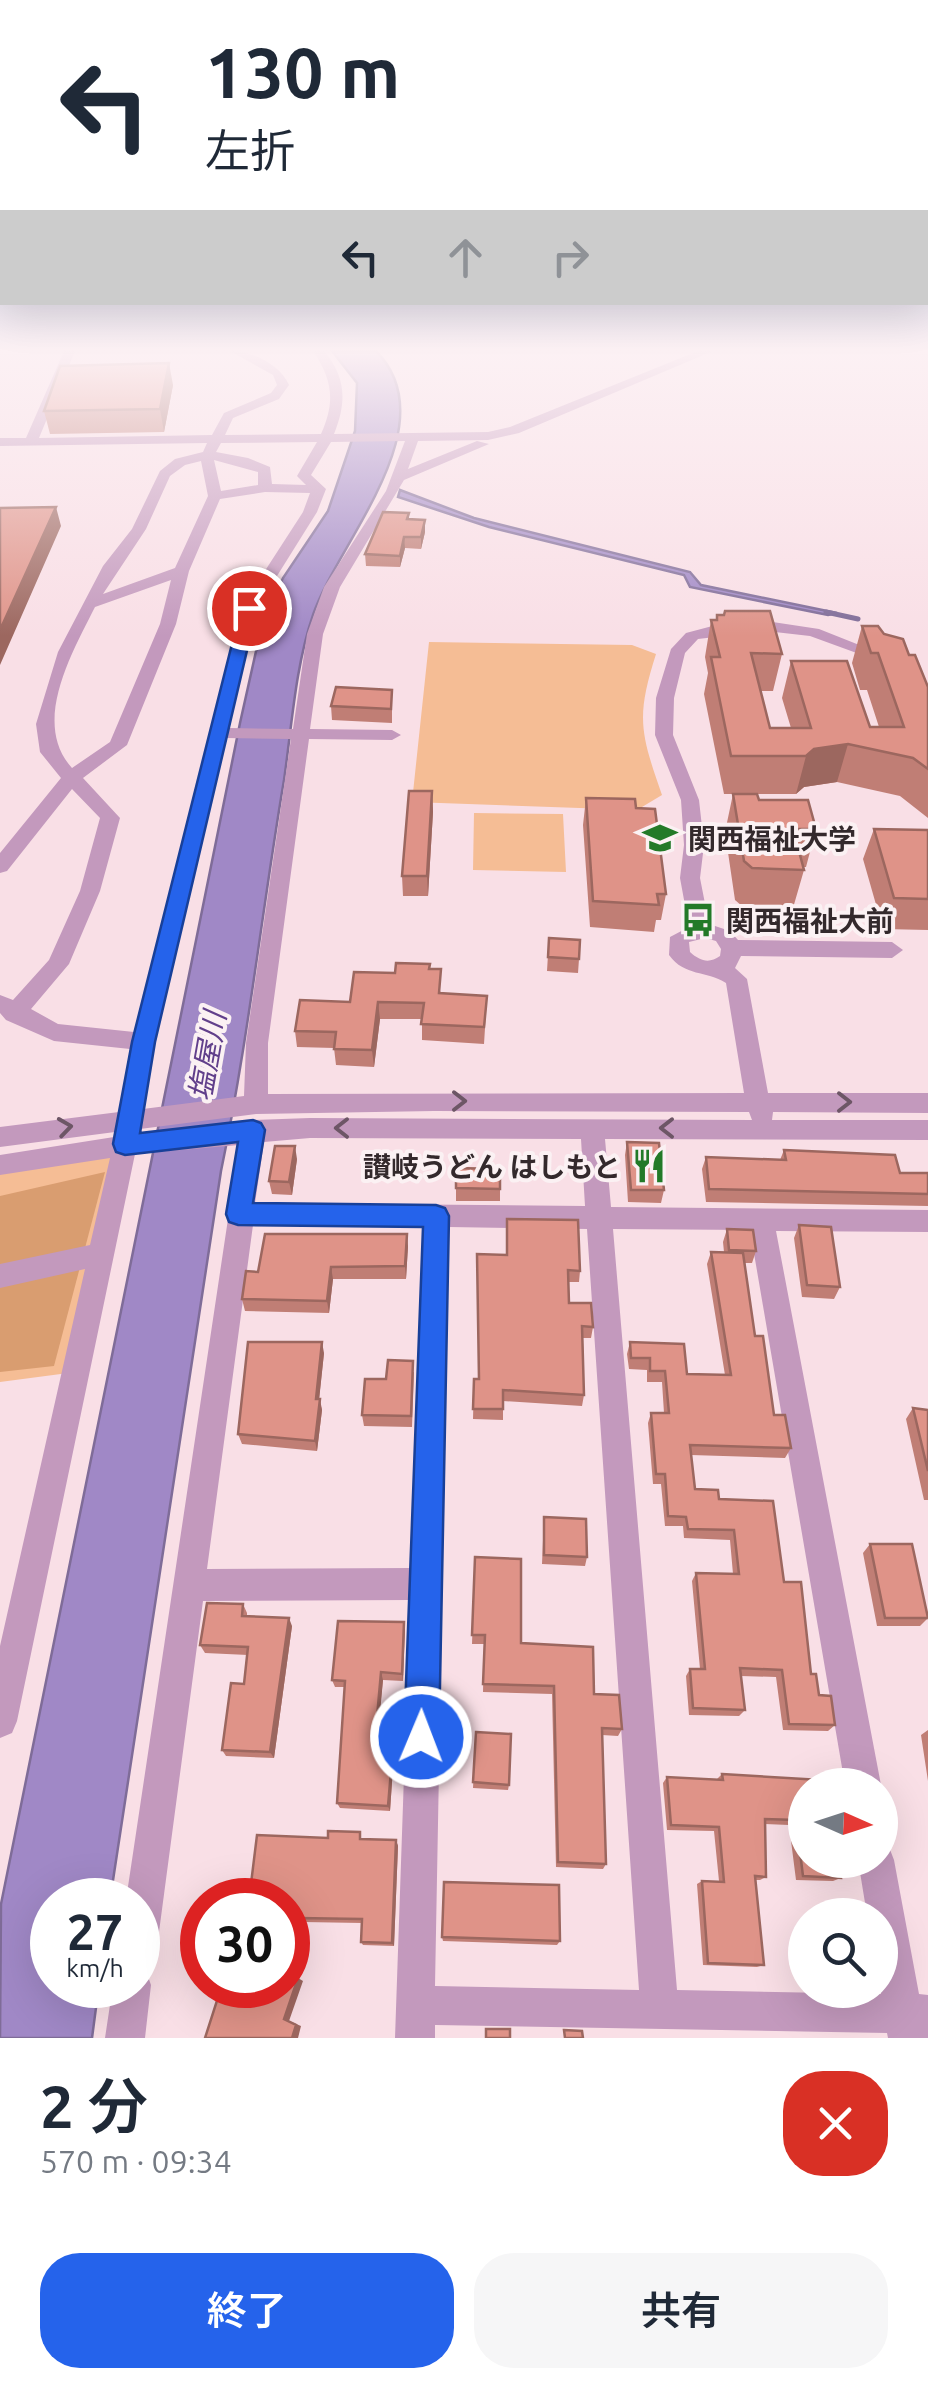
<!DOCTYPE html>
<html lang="ja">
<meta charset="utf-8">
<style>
:root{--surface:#fff;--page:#f6f6f7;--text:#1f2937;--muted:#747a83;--accent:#2563eb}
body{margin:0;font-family:Ubuntu,"Noto Sans JP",sans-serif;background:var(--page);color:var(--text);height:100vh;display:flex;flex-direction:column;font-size:38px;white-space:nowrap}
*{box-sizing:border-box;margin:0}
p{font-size:32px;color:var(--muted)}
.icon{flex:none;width:55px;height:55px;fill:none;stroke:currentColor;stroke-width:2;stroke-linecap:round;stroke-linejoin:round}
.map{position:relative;height:2038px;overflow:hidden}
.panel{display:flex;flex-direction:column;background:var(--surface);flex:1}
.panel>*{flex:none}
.hud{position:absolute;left:0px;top:0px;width:930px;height:305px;box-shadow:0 10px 40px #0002;background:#fff;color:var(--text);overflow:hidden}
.needle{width:65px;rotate:93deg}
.buttons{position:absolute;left:788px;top:1768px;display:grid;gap:20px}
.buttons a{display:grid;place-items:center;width:110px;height:110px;border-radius:50%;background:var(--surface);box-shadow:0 10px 40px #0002;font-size:50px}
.speed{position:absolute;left:30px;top:1878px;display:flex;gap:20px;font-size:50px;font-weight:700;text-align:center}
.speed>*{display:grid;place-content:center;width:130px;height:130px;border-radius:50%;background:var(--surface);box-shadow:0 10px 40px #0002;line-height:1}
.speed small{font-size:25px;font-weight:400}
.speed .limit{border:15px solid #d22;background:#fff;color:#111}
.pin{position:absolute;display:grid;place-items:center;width:85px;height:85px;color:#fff;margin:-42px;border:5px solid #fff;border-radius:50%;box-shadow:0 2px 10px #0007}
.me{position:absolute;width:110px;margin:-55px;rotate:1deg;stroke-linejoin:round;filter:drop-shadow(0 0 8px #0008)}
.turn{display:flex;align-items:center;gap:35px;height:210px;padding:0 40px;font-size:45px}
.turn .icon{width:130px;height:130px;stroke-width:2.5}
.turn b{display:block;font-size:70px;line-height:85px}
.lanes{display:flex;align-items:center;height:95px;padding:0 40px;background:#0003;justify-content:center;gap:50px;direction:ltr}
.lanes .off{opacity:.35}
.round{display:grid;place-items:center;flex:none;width:105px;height:105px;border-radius:40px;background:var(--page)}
.summary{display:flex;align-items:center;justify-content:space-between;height:170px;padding:0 40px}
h1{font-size:60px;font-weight:600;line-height:75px}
.primary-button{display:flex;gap:20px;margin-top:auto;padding:20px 40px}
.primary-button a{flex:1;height:115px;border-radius:40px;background:var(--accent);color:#fff;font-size:40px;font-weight:600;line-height:115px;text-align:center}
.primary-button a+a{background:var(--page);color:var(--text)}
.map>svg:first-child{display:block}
</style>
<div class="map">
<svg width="928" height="2038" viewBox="0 0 928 2038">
<rect width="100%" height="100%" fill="#f9dfe6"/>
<path fill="#f5bd95" d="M429,642L632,645L656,654C636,717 640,732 662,795L637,810L412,802Z
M474,813L563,814L566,872L473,870Z
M125,1145L76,1372L0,1382V1166Z"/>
<path fill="#d99d70" d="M105,1172L54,1366L0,1372V1196Z"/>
<path fill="#a088c6" stroke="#7f6c98" stroke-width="2.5" d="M332,351H376C449,425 337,543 313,615C295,668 292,725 284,780C262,910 248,1042 221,1171L110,1900H52V1985H99L92,2038H0L1,1904L240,723L263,620L283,578L328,511L355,431L357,383Z
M400,490L474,518L690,572L701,585L837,613L828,615L690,587L684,575L489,527L398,497Z"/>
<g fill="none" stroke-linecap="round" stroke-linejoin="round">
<path stroke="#7f6c98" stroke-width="5" d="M826,612L858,619"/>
<path fill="#c399bd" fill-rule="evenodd" d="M64,351H75L39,438L212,435L224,413L271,393L277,385L273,375L230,351C252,351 280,364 289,385L279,399L233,418L225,435L321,434C336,401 332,379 313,351H324C346,377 347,402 334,434L488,432L510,427L698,351H713L519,433L488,440L418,441L408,469L477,441L489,444L404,480L340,587L323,634L310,729L392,730L401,735L392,740L309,739L268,1043V1094L744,1093L726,983C706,970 685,977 669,955L670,937L689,927L680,878L684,845L681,800L655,735L656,698L671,649L686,633L720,624L766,621L819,629L892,658L884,663L810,636L766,631L698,639L685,653L674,698L673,735L699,800L704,845L700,878L709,924L730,931L738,940L892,942L903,950L892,958L741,956L735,968L747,979L768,1093H928V1113L773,1112L772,1120H928V1140L605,1139L611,1207L928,1210V1232L776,1231L881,1785L880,1786L845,1785L750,1230L613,1229L677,1990L881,1994L880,1915H867L858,1860H880V1844L889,1847L894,1860L919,1994L928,1995V2038H888L887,2033L435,2025V2038H395L410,1600L203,1601L157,1947L151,1960L138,1966V1900H126L228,1219L225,1214L239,1145L135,1154L17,1721L12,1733L0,1738V1646L85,1269L0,1288V1264L90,1245L110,1158L0,1175V1155L114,1137L115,1132L0,1147V1127L119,1112L130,1049L54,1041L6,1020L0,1013V995L13,1000L49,960L80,891L100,818L72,789L7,871L0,873V853L61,778L40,752L36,724L58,652L103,566L132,529L160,471L175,459L203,452L207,443L0,446V438H26ZM405,441L386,491L324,587L307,634L293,729L229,728L257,608L317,512L326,489L311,475L331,442ZM317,442L297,476L306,485L272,484L270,467L248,458L216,452L221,443ZM214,460L258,472V485L221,491ZM201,461L208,496L175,568L103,594L146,529L170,476L185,465ZM265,492L310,493L303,512L241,608L134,1032L58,1024L31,1009L69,964L100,891L120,818L83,778L127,745L176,624L189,571L220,499ZM171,580L160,624L110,742L72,768C31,723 72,653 95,607ZM226,738L291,739L246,1043L244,1096L143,1109L154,1042ZM705,938L716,941L721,949L720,956C709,964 700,961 690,952L689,942ZM434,1111L749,1112L752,1120L310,1118L253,1120L244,1124L139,1134L140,1129L256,1114ZM310,1138L581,1139L585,1206L255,1203L264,1142ZM253,1225L423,1227L411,1568L207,1569ZM449,1227L587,1229L639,1990L435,1986Z
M138,1968L146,1971L151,1985L145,2038H105L113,1985H138Z"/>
</g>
<path fill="#c07e75" d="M173,385L164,432L50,434L44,411Z
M409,513V519L425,532L421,549L405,548L400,567L366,566L365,554Z
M717,615L782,654L773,691H761L770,728H791L782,698L791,661L870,727H879L867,690H860L852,663L862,626L884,634L909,655L928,687V818L900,796L837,782L804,787L796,794H724L704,694L708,673L705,657L711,620H716Z
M392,690V723L332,720L331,706Z
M432,791L433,812L428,896H403L402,876Z
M733,794L759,800L816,829L806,867H803L804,870L793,908L742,906L735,900L725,832Z
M586,798L636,808L666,894L661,920H656L654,932L590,927L583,825Z
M874,829L928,830V930L883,929L863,859Z
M549,938L579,959L578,973L547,971Z
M430,969L441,993L487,996L484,1044L422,1040V1019H380L374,1067L336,1065L334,1048L297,1047L295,1031L350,1002L395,973Z
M627,1142L664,1190L661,1203L628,1202L625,1155Z
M784,1150L900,1173H928V1206L706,1202L702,1169L706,1157L780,1160Z
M297,1159L292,1195L272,1194L269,1181Z
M456,1168L500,1169V1201H456Z
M799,1225L840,1287L834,1299L802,1297L794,1238Z
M727,1229L756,1251L752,1263H745L755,1336L774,1415L791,1448L785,1458L691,1455L695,1489L719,1499L784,1582L811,1674L819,1695L835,1725L828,1731L783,1730L776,1677L741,1676L745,1710L739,1716L689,1715L686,1676L690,1669H700L692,1581L696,1573L733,1574L730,1540L684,1538L683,1526H665L661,1484H653L648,1423L651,1413H664L662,1382H647V1370L629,1369L627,1354L630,1342L687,1374L725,1375L707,1264L711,1252H724L723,1242Z
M408,1246L406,1279H333L329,1313L245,1311L242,1299L258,1272Z
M477,1254L580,1271L579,1282H568L569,1303L593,1327L591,1338H583L584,1395L582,1406L503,1401V1420L473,1419L474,1379H479Z
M324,1353L319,1399L322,1410L317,1451L242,1444L238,1434Z
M414,1372L412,1427L364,1426L362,1415L386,1379Z
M913,1408L928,1410V1500H924L906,1419Z
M544,1517L587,1557L585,1566L542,1564Z
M870,1544L928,1618L920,1626H877L863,1553Z
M475,1557L521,1643L594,1694L622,1729L618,1736L602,1735L606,1864L603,1869L556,1867L552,1694L483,1692L484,1644H472Z
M243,1604L247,1613V1617L292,1626L274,1758L226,1756L222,1750L244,1684L248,1655L205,1653L200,1645Z
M404,1622L403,1681L383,1680L379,1717L402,1726L401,1754L394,1753L390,1811L340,1808L337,1803L345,1687H335L332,1680Z
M928,1730V1781L921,1735Z
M476,1732L509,1785L508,1790L473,1788Z
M722,1774L805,1785L841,1878L833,1881L796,1880L789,1825L765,1824L766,1877L760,1880H755L764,1965L757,1967L703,1965L697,1884L702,1881H719L714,1831L667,1830L663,1783L667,1777L717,1779Z
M363,1839L396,1840L398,1846L394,1946L363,1945L361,1942L362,1923L303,1922L302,1934L288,1933V1900Z
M442,1937L560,1941L557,1945L443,1941Z"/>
<path fill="#9c675f" d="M169,363L173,385L164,432L160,409Z
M56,507L61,526L0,665V630Z
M425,520V532L421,549V537Z
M404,537L405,548L400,567V556Z
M848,744L837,782L804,787L796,794L806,756L814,749Z
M432,791L433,812L428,896L427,876Z
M378,1002L380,1019L374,1067L372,1050Z
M295,1146L297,1159L292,1195L289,1182Z
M407,1234L408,1246L406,1279L405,1266Z
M331,1267L333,1279L329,1313L327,1301Z
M322,1342L324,1353L318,1410L316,1399Z
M320,1399L322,1410L317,1451L315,1441Z
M289,1618L292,1626L274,1758L270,1752Z
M404,1622L405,1630L403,1681L402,1674Z
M381,1672L383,1680L379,1724L377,1717Z
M393,1747L394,1753L390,1811L388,1806Z
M396,1840L398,1846L394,1946L392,1943Z
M298,1918L303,1922L302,1934L297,1930Z
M298,1978L303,1981L289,2021L301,2026L298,2038H292L284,2019Z"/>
<path fill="#df9388" stroke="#9c675f" stroke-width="2.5" d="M169,363L160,409L44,411L60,366Z
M56,507L0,630V508Z
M383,512L409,513L407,519L425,520L421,537H404L400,556L365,554Z
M725,611H770L782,654L751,653L770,728H811L791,661H847L870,727H904L878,653H871L862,626H878L884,634L903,639L909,655H915L928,687V769L913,758L848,744L814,749L806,756H731L711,657H720L711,620H717V615H724Z
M336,687L392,690L391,709L331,706Z
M409,791H432L427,876H402Z
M733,794H757L759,800H808L816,829H793L804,870L752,868L744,861Z
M586,798L635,799L636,808L655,809L666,894H657L659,905L593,901Z
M874,829L928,830V899L894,898Z
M549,938L580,940L579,959L548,957Z
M396,963L430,964L429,969H441L439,993L487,996L484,1027L421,1024L424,1003L378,1002L372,1050L334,1049L336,1032L295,1031L300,1000L350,1002L354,972L395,973Z
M627,1142L659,1143L664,1190H631Z
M275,1146H295L289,1182L269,1181Z
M784,1150L895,1155L900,1173H928V1194L709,1189L706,1157L786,1160Z
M456,1168L500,1169V1189L456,1188Z
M507,1219L578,1220L580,1271L568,1270L569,1303H591L593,1327L582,1326L584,1395L503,1390V1409H473L474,1379H479L477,1254L507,1255Z
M799,1225L831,1227L840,1287L807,1285Z
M727,1229L753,1230L756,1251L729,1250Z
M265,1234H407L405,1266L331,1267L327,1301L242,1299L246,1271L258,1272Z
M711,1252L743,1253L755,1336H763L774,1415H785L791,1448L690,1445L695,1489L718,1490L719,1499L773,1501L784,1582H801L811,1674H816L819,1695L831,1696L835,1725L789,1724L782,1670L740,1668L745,1710L693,1708L690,1669H705L696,1573L739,1574L734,1530L688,1529L686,1517L668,1516L665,1474H656L651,1413H669L665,1371H650V1358H631L630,1342L684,1344L687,1374L731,1375Z
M248,1342H322L316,1399H320L315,1441L238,1434Z
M388,1360L413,1361L411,1416L362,1415L365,1379H386Z
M913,1408L928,1410V1471Z
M544,1517L586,1519L587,1557L544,1555Z
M870,1544H912L928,1618H885Z
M475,1557L521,1559V1643L593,1647L594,1694L619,1695L622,1729L602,1728L606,1864L558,1862L554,1686L483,1684L485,1635H472Z
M207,1603L243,1604L242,1616L289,1618L270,1752L222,1750L231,1683L244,1684L248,1647L200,1645Z
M338,1621L404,1622L402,1674L381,1672L377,1717L401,1719L400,1748L393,1747L388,1806L337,1803L345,1681L332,1680Z
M476,1732L511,1734L509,1785L473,1782Z
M722,1774L837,1781L838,1785H805V1860H838L841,1878L803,1876L796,1820L765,1819L766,1877L755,1876L764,1965L708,1963L702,1881L724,1882L719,1827L671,1825L667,1777L723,1780Z
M328,1831L360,1832V1839L396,1840L392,1943L361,1942L362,1919L298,1918L297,1930H288V1900H249L257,1835L328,1838Z
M444,1882L559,1885L560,1941L442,1937Z
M288,1973L298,1978L284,2019L296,2025L292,2038H205L222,1985H288Z
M486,2029H510V2038H486Z
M564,2030L582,2031L583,2038H565Z"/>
<defs><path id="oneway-chevron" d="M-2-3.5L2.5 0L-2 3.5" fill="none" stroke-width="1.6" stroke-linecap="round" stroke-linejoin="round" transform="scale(2.5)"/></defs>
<g stroke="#6d5666">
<use href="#oneway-chevron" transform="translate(459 1101)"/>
<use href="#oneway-chevron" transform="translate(844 1102)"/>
<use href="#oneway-chevron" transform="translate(65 1127) rotate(-8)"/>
<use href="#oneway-chevron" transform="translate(342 1128) rotate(-180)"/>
<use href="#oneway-chevron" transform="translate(667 1128) rotate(-180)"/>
</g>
<linearGradient id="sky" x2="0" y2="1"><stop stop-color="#8ba2da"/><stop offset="0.55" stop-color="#fcf1f4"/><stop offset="1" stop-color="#fcf1f4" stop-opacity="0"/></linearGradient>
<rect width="928" height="636" fill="url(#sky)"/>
<path fill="#2563eb" stroke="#184099" stroke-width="2.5" d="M249,603L257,608L155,1042L140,1133L253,1120L261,1123L265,1130L253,1203L436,1205L445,1208L449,1216L439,1737L433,1749L421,1755L409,1749L404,1737L423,1227L238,1225L229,1222L226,1214L238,1142L125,1155L116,1152L113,1144L132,1042L241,608Z"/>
<defs>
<g id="university-bare" transform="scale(2.7)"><path d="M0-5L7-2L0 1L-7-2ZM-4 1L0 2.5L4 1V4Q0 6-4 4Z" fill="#237a28" stroke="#fbf1f3" stroke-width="2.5" paint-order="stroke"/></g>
<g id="bus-bare" transform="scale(2.7)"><path d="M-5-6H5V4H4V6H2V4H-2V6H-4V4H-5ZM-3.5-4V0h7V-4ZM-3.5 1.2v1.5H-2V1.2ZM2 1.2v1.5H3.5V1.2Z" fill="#237a28" stroke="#fbf1f3" stroke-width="2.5" paint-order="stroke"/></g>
<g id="restaurant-bare" transform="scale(2.7)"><path d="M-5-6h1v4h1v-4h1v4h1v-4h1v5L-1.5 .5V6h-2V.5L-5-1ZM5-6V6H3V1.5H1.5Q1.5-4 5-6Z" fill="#237a28" stroke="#fbf1f3" stroke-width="2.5" paint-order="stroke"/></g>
</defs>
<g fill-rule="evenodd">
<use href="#university-bare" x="660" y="838"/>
<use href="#bus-bare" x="698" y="920"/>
<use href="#restaurant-bare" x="649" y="1166"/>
</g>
<g text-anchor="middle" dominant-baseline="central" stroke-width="8" stroke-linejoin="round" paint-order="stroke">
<g font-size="28" font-weight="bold" fill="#33292c" stroke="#fbf1f3" text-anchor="start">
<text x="688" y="838">関西福祉大学</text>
<text x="726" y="920">関西福祉大前</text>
<text x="621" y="1166" text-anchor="end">讃岐うどん はしもと</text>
</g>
<g font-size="30" font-style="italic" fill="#613f8b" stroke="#fbf1f3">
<text transform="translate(207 1056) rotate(-80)">塩屋川</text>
</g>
</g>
</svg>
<div class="buttons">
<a><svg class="needle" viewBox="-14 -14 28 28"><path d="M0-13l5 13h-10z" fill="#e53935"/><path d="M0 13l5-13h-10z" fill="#747a83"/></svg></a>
<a><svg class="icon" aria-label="search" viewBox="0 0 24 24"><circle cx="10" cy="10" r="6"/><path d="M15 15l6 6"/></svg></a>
</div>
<div class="speed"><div>27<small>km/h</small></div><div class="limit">30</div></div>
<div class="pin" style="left:249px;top:608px;background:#d93025"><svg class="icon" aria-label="arrive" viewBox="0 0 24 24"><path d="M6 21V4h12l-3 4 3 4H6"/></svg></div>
<svg class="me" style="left:421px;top:1737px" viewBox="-20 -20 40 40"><circle r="17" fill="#2563eb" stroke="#fff" stroke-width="3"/><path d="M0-11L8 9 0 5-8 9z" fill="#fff"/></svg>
<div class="hud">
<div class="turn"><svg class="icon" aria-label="left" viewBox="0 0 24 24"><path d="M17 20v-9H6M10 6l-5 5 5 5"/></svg><div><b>130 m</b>左折</div></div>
<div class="lanes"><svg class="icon" aria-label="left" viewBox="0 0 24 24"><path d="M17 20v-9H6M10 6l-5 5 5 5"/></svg><svg class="icon off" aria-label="ahead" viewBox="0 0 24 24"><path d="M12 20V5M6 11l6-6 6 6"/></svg><svg class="icon off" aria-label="right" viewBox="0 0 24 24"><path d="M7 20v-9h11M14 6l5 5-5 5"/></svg></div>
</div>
</div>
<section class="panel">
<div class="summary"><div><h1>2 分</h1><p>570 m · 09:34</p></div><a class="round" style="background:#d93025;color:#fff"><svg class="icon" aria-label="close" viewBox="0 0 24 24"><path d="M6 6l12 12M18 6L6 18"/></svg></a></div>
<div class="primary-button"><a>終了</a><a>共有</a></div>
</section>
